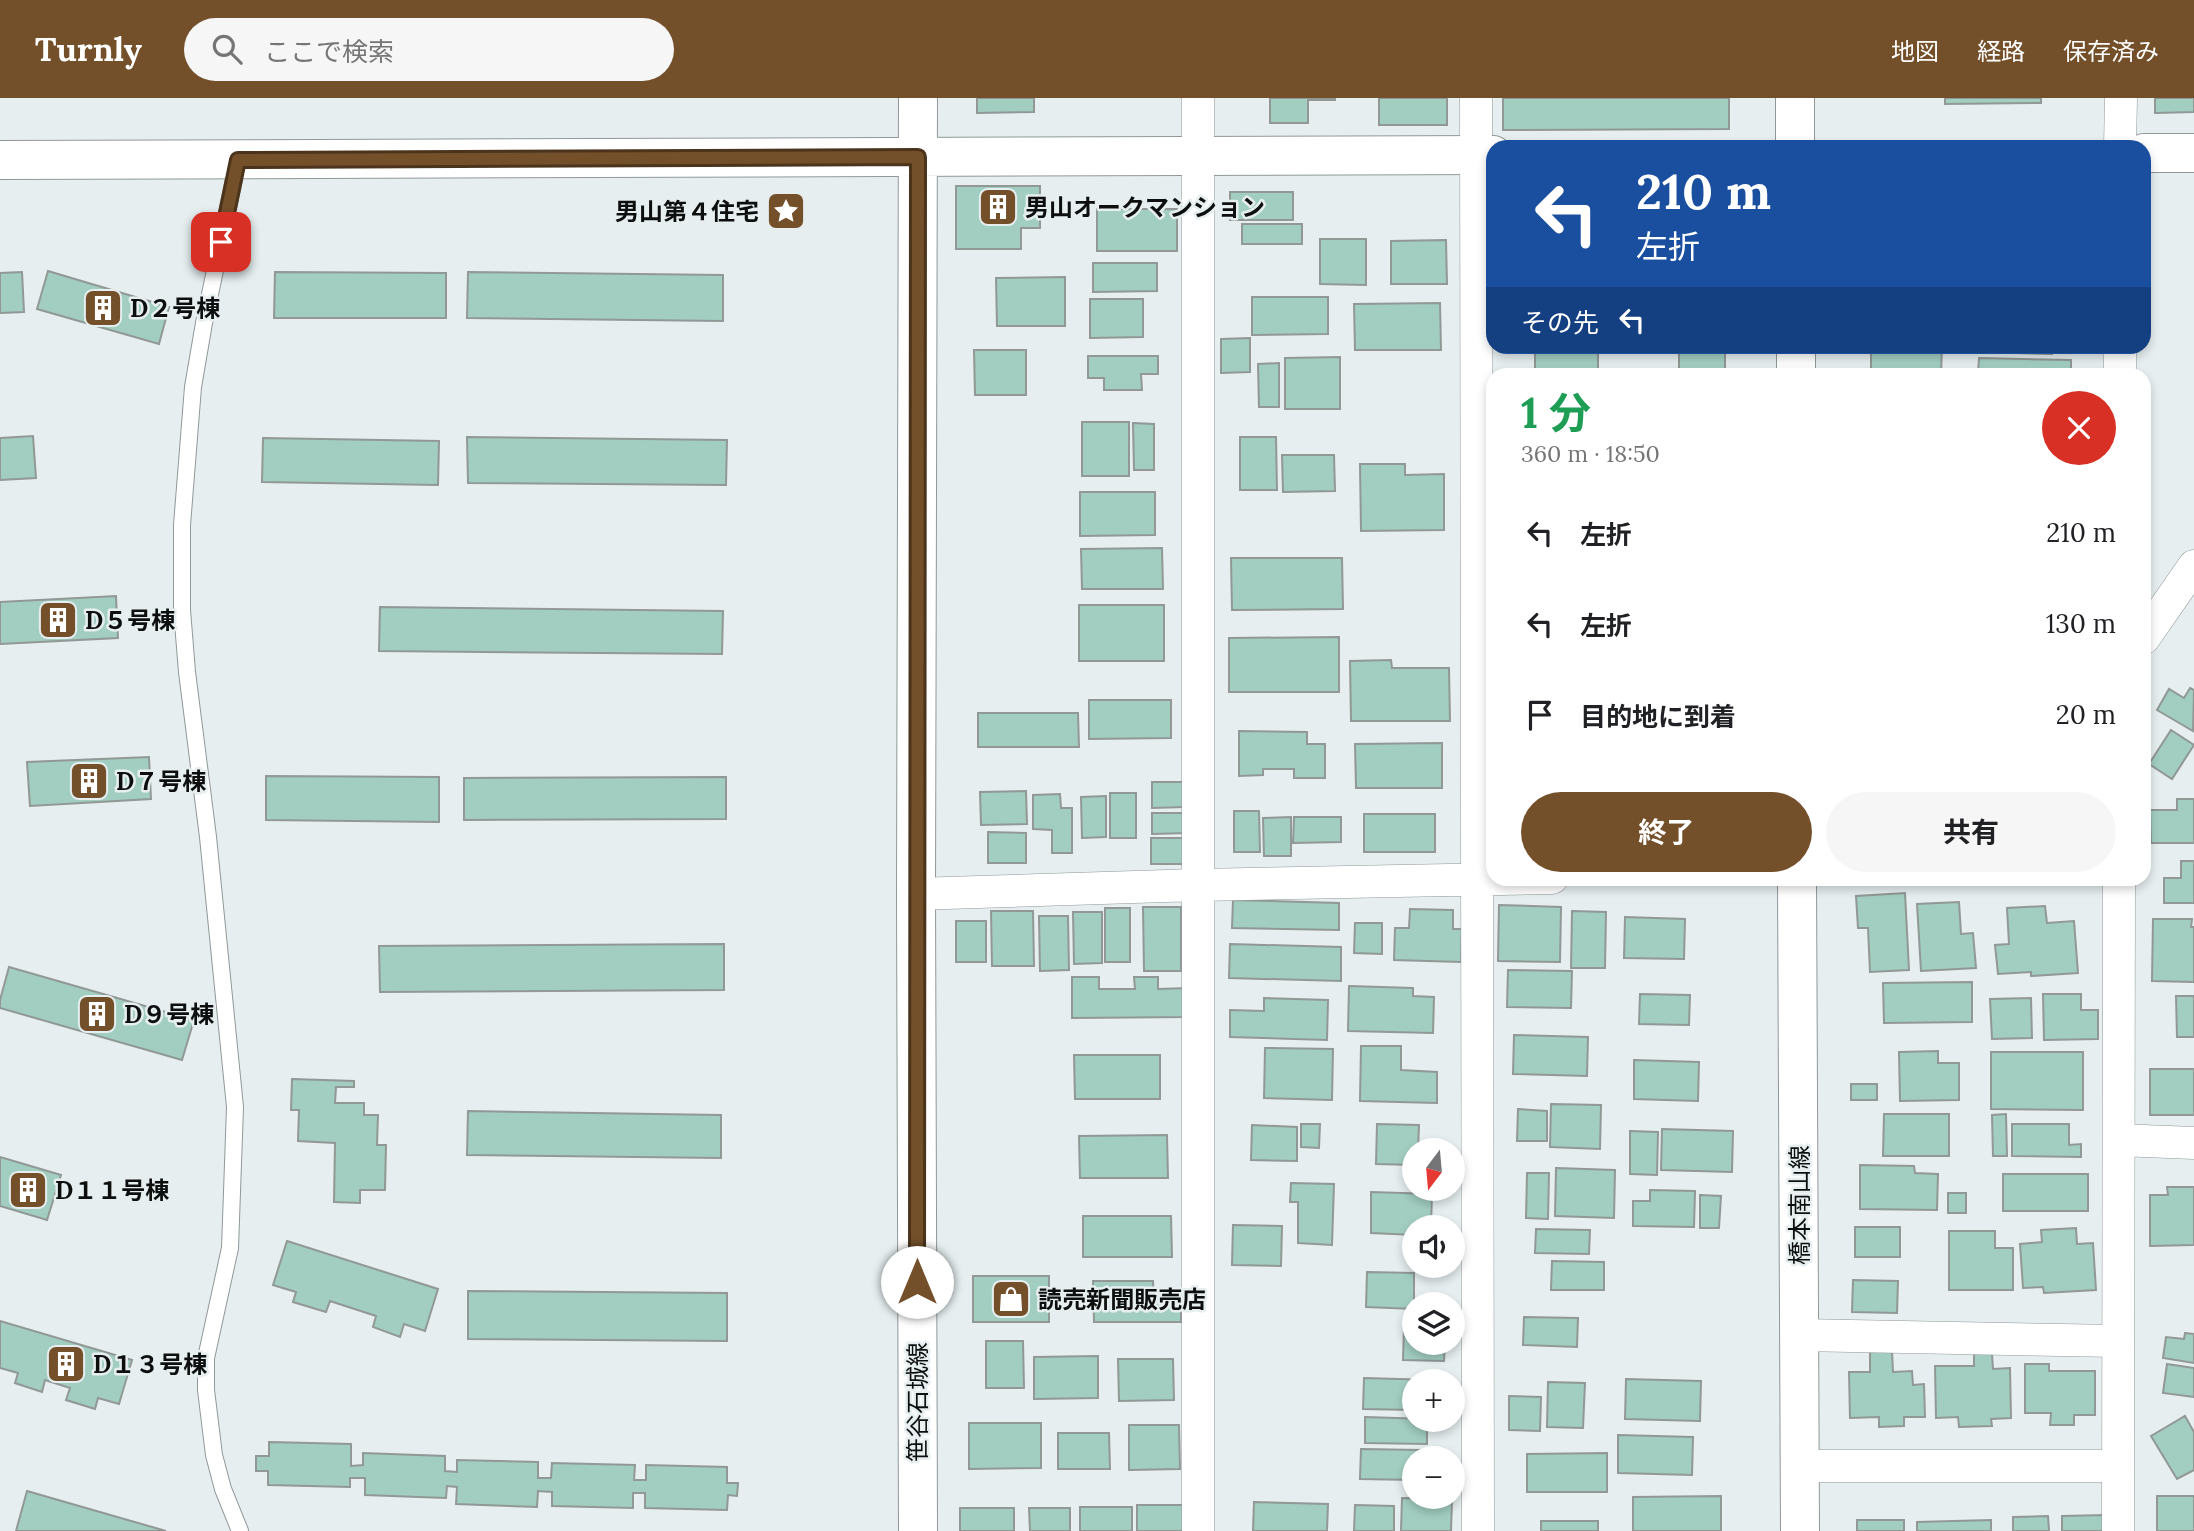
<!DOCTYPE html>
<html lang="ja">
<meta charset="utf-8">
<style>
:root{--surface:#fff;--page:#f6f6f6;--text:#202124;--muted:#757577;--accent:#74502a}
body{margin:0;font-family:Lora,"Noto Sans JP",serif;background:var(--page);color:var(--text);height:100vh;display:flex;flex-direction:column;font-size:26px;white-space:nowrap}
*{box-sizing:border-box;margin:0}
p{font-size:23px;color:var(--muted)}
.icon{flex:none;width:38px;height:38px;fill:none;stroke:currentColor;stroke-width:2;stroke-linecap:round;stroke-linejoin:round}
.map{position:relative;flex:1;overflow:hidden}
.drawer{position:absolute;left:1486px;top:270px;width:665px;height:518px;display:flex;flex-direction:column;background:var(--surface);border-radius:21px;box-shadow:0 4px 10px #0003}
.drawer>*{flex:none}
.top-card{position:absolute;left:1486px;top:42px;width:665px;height:214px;border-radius:21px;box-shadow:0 4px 10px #0003;background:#1a4fa0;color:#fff;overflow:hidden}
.needle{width:46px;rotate:196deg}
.fabs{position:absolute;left:1402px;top:1040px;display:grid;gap:14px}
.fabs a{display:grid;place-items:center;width:63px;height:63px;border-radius:50%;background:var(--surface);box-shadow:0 4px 10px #0003;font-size:35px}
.pin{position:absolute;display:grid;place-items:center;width:60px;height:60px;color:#fff;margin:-30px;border-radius:14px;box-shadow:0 4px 10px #0006}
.me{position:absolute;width:77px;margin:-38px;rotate:0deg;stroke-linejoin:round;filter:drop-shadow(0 0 5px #0008)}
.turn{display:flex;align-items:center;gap:24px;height:147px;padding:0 35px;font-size:32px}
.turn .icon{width:91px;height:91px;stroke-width:2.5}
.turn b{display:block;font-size:49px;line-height:60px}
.then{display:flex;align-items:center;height:66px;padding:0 35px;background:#0003;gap:14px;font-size:26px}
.round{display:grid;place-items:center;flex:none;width:74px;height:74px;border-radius:37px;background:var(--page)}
.overview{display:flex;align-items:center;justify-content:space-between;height:119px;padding:0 35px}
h1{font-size:42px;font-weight:700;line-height:52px;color:#1e9e55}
.button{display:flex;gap:14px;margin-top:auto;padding:14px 35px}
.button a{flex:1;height:80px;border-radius:42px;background:var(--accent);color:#fff;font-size:28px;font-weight:700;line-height:80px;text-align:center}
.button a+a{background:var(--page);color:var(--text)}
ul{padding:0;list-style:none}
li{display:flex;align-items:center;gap:21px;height:91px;padding:0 35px}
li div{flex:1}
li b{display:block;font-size:26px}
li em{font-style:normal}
header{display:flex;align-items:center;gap:42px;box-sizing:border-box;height:98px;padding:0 35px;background:var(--accent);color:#fff}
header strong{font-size:33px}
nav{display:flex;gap:38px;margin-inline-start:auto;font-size:24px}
.search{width:490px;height:63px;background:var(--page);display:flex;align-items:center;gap:18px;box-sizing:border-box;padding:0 24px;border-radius:38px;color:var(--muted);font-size:26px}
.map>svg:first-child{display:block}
</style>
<header>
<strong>Turnly</strong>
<div class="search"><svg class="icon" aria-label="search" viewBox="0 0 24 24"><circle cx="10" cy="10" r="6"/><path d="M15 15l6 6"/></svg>ここで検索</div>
<nav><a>地図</a><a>経路</a><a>保存済み</a></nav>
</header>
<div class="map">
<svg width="2194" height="1433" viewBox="0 0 2194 1433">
<rect width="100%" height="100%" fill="#e6eeef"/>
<path fill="#a2cec1" stroke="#919896" stroke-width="2" d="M977,0H1034V14L977,15Z
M1270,0H1335V2H1308V25H1270Z
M1379,0H1447V27H1379Z
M1503,0H1729V31L1503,32Z
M1945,0H2041V5L1945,6Z
M2155,0H2194V14L2155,15Z
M956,88H1040V130H1021V151H956Z
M1230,94H1293V122H1230Z
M1097,111H1177V153H1097Z
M1242,126H1302V146H1242Z
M1320,141H1366V187L1320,186Z
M1446,142L1447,186H1391V143Z
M1093,165H1157V193L1093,194Z
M48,173L169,209L159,246L37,211Z
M22,174L24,214L0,215V175Z
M275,174L446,175V220H274Z
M468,174L723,177V223L467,220Z
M1065,179V228H997L996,180Z
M1252,199H1328V236L1252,237Z
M1090,201H1143V239L1090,240Z
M1440,205L1441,252H1355L1354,206Z
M1250,240V274L1221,275V241Z
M1535,248H1598V273H1535Z
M1679,248H1725V271L1679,272Z
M1871,248H1942L1941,276H1871Z
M1981,248H2052V256L1981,254Z
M974,252H1026V297H975Z
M1088,258H1158V276H1141L1142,292H1104V280H1088Z
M1340,259V311H1285V260Z
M1979,260L2071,262V275L1978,276Z
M1279,265V309H1259L1258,266Z
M1082,324H1129V378H1082Z
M1133,325L1154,326V372H1134Z
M33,338L36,380L0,382V340Z
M467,339L727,342L726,387L468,385Z
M1240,339H1276L1277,392H1240Z
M263,340L439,343L438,387L262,384Z
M1282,357H1334L1335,393L1283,394Z
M1360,366H1405V377L1444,376V432L1361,433Z
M1080,394H1155V437L1080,438Z
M1162,450L1163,491H1082L1081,451Z
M1231,460H1342L1343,511L1232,512Z
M116,498L118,540L0,546V504Z
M1079,507H1164V563H1079Z
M380,509L723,513L722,556L379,553Z
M1339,539V594H1229V540Z
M1391,562L1392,570H1449L1450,623H1351L1350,563Z
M2190,590L2194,592L2193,633L2157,612L2169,591L2184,600Z
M1089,602H1171V640L1089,641Z
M978,615H1078L1079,649H978Z
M2171,632L2194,647L2172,681L2149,666Z
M1239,633L1307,634V646H1325V680H1294V671H1263V677L1239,678Z
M1442,645V690H1356L1355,646Z
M149,659L151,701L30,708L27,664Z
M266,678L439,679V724L266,722Z
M726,679V721L464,722V680Z
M1152,684H1185V709L1152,710Z
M1026,693L1027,726L981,727L980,694Z
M1110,695H1136V740H1110Z
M1060,696L1061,710H1072V755H1052V732L1033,731V697Z
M1106,698V739L1082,740L1081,699Z
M2177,701H2194V745H2151L2150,712H2177Z
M1234,713H1259L1260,754H1234Z
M1152,715H1189V735L1152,736Z
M1364,716H1435V754H1364Z
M1291,719V758H1264L1263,720Z
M1294,719H1341V744L1293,745Z
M988,734L1026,735V765H988Z
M1151,740H1187L1188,766H1151Z
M2181,763H2194V805H2164V780H2181Z
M1905,795L1909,872L1870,874L1868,830H1858L1856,798Z
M1233,802L1339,805V832L1232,830Z
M1959,804L1961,836L1973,835L1976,870L1921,873L1917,806Z
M1499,807L1561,809L1560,864L1498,863Z
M2045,808L2047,825L2074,823L2078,875L2031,878V874L1998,876L1995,847L2009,846L2007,810Z
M1143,809H1181V873H1144Z
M1105,810H1130V864H1105Z
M1410,811L1453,812V831H1462L1461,864L1394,862L1395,830H1409Z
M991,813H1033L1034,868H992Z
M1572,813L1606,814L1605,870H1571Z
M1073,814H1102V865L1074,866Z
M1039,818H1068L1069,872L1040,873Z
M1625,819L1685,821L1684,861L1624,860Z
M2153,821H2192L2191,829H2194V884L2152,883Z
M956,823H986V864H956Z
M1355,825H1382V856L1354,855Z
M724,846V892L380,894L379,848Z
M1230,846L1341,849V883L1229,880Z
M9,869L194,922L182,962L0,910V902Z
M1508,872L1572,873L1571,910L1507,909Z
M1072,879H1099V891H1135L1134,879H1158V891L1188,890V919L1072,920Z
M1972,884V924L1884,925L1883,885Z
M1349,888L1413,890V898L1434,899L1433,935L1348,933Z
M1640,896L1690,897L1689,927L1639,926Z
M2043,896H2081V912H2098V941L2044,942Z
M2176,898H2194V939H2177Z
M1264,900L1328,902L1327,942L1230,939V912L1264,913Z
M2031,900L2032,940L1992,941L1990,901Z
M1514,937L1588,939L1587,978L1513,976Z
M1361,948H1401V972L1437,974V1005L1360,1003Z
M1265,950L1333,951L1332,1002L1264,1000Z
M1938,953V965H1959V1002L1900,1003L1899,954Z
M1991,954H2083V1012L1991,1011Z
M1074,957H1160V1001H1075Z
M1634,962L1699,964L1698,1003L1634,1001Z
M2150,971H2194V1017H2150Z
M292,981L354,983V989H336L335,1005H364V1017H378L377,1047H386L385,1092H360V1105L334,1104L335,1045L298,1043L299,1012H291Z
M1851,986H1877V1002H1851Z
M1551,1006L1601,1007L1600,1051L1550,1049Z
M1518,1011L1547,1013V1043H1517Z
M468,1013L721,1017V1060L467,1057Z
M1884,1016H1949V1058H1883Z
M2006,1016L2007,1058H1993L1992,1017Z
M1301,1026H1320L1319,1050L1301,1049Z
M1377,1026L1419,1027L1418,1052H1414V1067L1376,1066Z
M2012,1026H2069V1047L2081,1046V1059L2012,1058Z
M1252,1027L1297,1029V1063L1251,1062Z
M1662,1031L1733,1033L1732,1074L1661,1072Z
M1630,1033L1658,1034L1657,1077L1630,1076Z
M1167,1037L1168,1080H1080L1079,1038Z
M0,1059L61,1077L47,1122L0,1108Z
M1860,1067L1914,1068L1915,1075L1938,1076L1937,1112L1860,1111Z
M1556,1070L1615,1072L1614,1120L1555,1118Z
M1527,1075H1549L1548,1121L1526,1120Z
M2003,1076H2088V1113H2003Z
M1291,1085L1334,1086L1332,1147L1298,1145V1104H1290Z
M2167,1089H2194V1147L2150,1148V1097H2168Z
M1650,1092L1695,1093L1694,1129L1633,1128V1103H1650Z
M1371,1094L1432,1096L1431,1129H1414V1137L1371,1135Z
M1948,1095H1966V1115H1948Z
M1700,1097L1721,1098L1719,1130H1700Z
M1083,1118H1171L1172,1159H1083Z
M1233,1127L1282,1128L1281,1168L1232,1167Z
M1855,1129H1900V1159H1855Z
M2076,1130L2077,1146L2093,1145L2096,1192L2044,1195L2043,1189L2023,1190L2020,1146L2042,1144L2041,1132Z
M1536,1131L1590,1132L1589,1156L1535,1155Z
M1949,1133H1995V1150H2013V1192H1949Z
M287,1143L438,1191L425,1233L404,1226L400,1239L373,1229L376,1218L330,1203L326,1214L293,1204L296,1194L273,1187Z
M1552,1163L1604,1164V1192H1551Z
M1367,1174L1414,1175V1211L1366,1209Z
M973,1178H1049V1224H973Z
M1853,1182L1898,1183L1897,1215L1852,1214Z
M1093,1183H1153L1154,1200H1181V1224H1094Z
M468,1193L727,1195V1243L468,1241Z
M1524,1219L1578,1220L1577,1249L1523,1247Z
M0,1223L132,1262L119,1306L98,1300L95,1311L66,1302L70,1290L45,1282L42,1294L15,1285L18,1275L0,1270Z
M1404,1229H1414V1244H1445L1444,1263L1403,1262Z
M2185,1235L2194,1236V1265L2163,1260L2166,1239L2184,1241Z
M986,1243H1023L1024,1290H986Z
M1892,1253L1893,1274L1912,1273L1913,1287L1924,1286L1925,1319H1904V1328L1879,1329V1319L1850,1320L1849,1274H1870V1254Z
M1974,1256H1992L1993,1271L2010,1270L2011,1320L1991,1321L1992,1328L1959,1329L1958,1319L1936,1320L1935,1268H1974Z
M1098,1258V1300L1034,1301V1259Z
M1118,1261H1173L1174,1302L1119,1303Z
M2025,1266H2049V1273H2095V1317H2074V1327H2050L2051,1315H2025Z
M2167,1266L2194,1270V1299L2163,1295Z
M1364,1280L1435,1282V1283H1414V1312L1363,1311Z
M1626,1281L1701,1283L1700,1323L1625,1321Z
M1548,1284L1585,1285L1583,1330L1547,1329Z
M1509,1298L1541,1299L1540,1333L1509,1332Z
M2185,1318L2194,1334V1372L2177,1381L2151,1338Z
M1365,1319L1427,1321V1346L1365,1345Z
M969,1325H1041V1370L969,1371Z
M1129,1327H1179L1180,1371L1129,1372Z
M1058,1335H1109L1110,1371H1058Z
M1618,1337L1693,1339L1692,1377L1618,1375Z
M269,1344L351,1346V1368L363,1367V1355L445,1358V1373L457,1374V1362L538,1364V1380H551L552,1365L635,1367L634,1382H646V1367L727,1369V1385H738L737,1398L728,1397L727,1412L645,1410V1395H633V1410L552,1408V1394L538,1393L537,1409L456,1406L457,1389L447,1388L446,1400L365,1397V1380H350V1389L268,1387V1373H256V1358H269Z
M1361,1351L1421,1352V1360H1414V1382L1360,1381Z
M1607,1355V1394H1527V1356Z
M27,1393L166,1433H16Z
M1721,1398V1433H1633V1399Z
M2157,1398H2194V1433H2157Z
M1402,1400L1452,1401L1451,1433H1401Z
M1254,1404L1328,1406L1327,1433H1253Z
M1137,1407H1189V1433H1137Z
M1355,1407L1394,1408V1433H1354Z
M1080,1409H1132V1433H1080Z
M960,1410H1014V1433H960Z
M1029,1410H1070V1433H1030Z
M2106,1417V1433H2062V1418Z
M2048,1418L2049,1433H2013V1419Z
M1857,1422H1904V1433H1857Z
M1991,1422V1433H1917V1424Z
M1541,1423H1598V1433H1541Z"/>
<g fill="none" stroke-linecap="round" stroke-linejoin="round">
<g stroke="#919899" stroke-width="18">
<path id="lane" d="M238,62L204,225L193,289L182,427V512L187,574L208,739L235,1009L230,1150L206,1260V1292L214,1357L223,1391L240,1433"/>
</g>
<g stroke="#919899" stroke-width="33">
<path id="street" d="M1198,0V1433
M1476,0L1478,1433
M2120,49L2121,0
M2120,276V248
M2144,540L2194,468
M916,796L1198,787L1552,780
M2119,1042L2194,1045
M1799,1237L2118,1243
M1800,1368H2118
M2118,1433L2119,780"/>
</g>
<g stroke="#919899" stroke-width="40">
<path id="secondary" d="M1795,0V49
M2144,55H2194
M0,62L1493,57
M1796,248V276
M1797,780L1800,1433
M918,1433L916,796L918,0"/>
</g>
<use href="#lane" stroke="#fff" stroke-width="16"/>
<use href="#street" stroke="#fff" stroke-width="32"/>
<use href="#secondary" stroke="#fff" stroke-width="38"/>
</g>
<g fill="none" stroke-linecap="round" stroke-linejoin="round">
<g stroke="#4b341b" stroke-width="18">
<path id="route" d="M221,144L238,62L918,59L917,1184"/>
</g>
<use href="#route" stroke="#74502a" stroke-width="12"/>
</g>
<defs>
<g id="building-square" transform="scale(2.0125)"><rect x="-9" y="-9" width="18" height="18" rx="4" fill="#74502a" stroke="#e6eeef"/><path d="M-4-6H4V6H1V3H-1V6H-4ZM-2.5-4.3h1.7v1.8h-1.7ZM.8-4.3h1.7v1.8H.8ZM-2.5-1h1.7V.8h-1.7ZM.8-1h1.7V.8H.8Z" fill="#fff"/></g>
<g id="sight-square" transform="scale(2.0125)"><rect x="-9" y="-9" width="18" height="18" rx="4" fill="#74502a" stroke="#e6eeef"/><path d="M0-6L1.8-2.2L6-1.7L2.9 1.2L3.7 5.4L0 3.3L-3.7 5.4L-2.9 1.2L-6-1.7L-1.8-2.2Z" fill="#fff"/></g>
<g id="shop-square" transform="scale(2.0125)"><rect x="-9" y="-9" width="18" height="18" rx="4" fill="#74502a" stroke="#e6eeef"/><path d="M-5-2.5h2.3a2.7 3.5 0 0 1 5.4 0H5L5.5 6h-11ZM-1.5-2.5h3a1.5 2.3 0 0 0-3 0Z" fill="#fff"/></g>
</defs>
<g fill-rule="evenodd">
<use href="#building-square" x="998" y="109"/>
<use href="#sight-square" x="786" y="113"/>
<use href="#building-square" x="103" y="210"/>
<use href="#building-square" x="58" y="522"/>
<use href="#building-square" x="89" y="683"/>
<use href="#building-square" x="97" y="916"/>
<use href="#building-square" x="28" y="1092"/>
<use href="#shop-square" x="1011" y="1201"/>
<use href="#building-square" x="66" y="1266"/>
</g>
<g text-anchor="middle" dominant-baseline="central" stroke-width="5" stroke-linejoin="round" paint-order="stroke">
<g font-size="24" font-weight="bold" fill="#0d0f0f" stroke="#e6eeef" text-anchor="start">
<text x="1025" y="109">男山オークマンション</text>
<text x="759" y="113" text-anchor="end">男山第４住宅</text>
<text x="130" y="210">D２号棟</text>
<text x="85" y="522">D５号棟</text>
<text x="116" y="683">D７号棟</text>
<text x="124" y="916">D９号棟</text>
<text x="55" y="1092">D１１号棟</text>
<text x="1038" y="1201">読売新聞販売店</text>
<text x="93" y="1266">D１３号棟</text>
</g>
<g font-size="24" fill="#0d0f0f" stroke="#e6eeef">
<text transform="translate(1799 1107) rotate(-90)">橋本南山線</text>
<text transform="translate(917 1304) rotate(-90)">笹谷石城線</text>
</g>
</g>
</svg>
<div class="fabs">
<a><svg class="needle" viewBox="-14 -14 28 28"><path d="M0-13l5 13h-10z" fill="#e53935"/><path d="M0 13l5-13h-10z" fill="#757577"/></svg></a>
<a><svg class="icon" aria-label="sound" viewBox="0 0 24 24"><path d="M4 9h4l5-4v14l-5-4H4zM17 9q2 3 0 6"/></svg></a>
<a><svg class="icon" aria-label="layers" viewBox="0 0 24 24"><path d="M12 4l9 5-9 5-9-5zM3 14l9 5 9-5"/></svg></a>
<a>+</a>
<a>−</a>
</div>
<div class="pin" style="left:221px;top:144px;background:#d93025"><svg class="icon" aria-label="arrive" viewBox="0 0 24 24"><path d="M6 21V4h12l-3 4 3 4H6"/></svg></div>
<svg class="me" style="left:917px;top:1184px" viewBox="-20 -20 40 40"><circle r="19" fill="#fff"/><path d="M0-13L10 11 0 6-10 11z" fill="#74502a"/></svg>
<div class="top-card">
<div class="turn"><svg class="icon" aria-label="left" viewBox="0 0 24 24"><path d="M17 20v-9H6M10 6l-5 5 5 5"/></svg><div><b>210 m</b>左折</div></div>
<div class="then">その先<svg class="icon" aria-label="left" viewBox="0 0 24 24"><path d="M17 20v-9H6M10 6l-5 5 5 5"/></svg></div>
</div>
<section class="drawer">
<div class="overview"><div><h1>1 分</h1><p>360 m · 18:50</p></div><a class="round" style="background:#d93025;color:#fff"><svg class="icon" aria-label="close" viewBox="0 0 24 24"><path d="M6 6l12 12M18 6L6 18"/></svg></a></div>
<ul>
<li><svg class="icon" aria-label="left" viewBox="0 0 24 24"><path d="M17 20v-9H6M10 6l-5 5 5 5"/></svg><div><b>左折</b></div><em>210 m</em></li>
<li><svg class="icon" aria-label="left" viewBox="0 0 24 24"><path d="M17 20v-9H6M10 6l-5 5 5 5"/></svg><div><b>左折</b></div><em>130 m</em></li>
<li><svg class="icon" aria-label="arrive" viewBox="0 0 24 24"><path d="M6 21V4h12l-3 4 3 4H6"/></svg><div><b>目的地に到着</b></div><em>20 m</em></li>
</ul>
<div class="button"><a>終了</a><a>共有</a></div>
</section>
</div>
